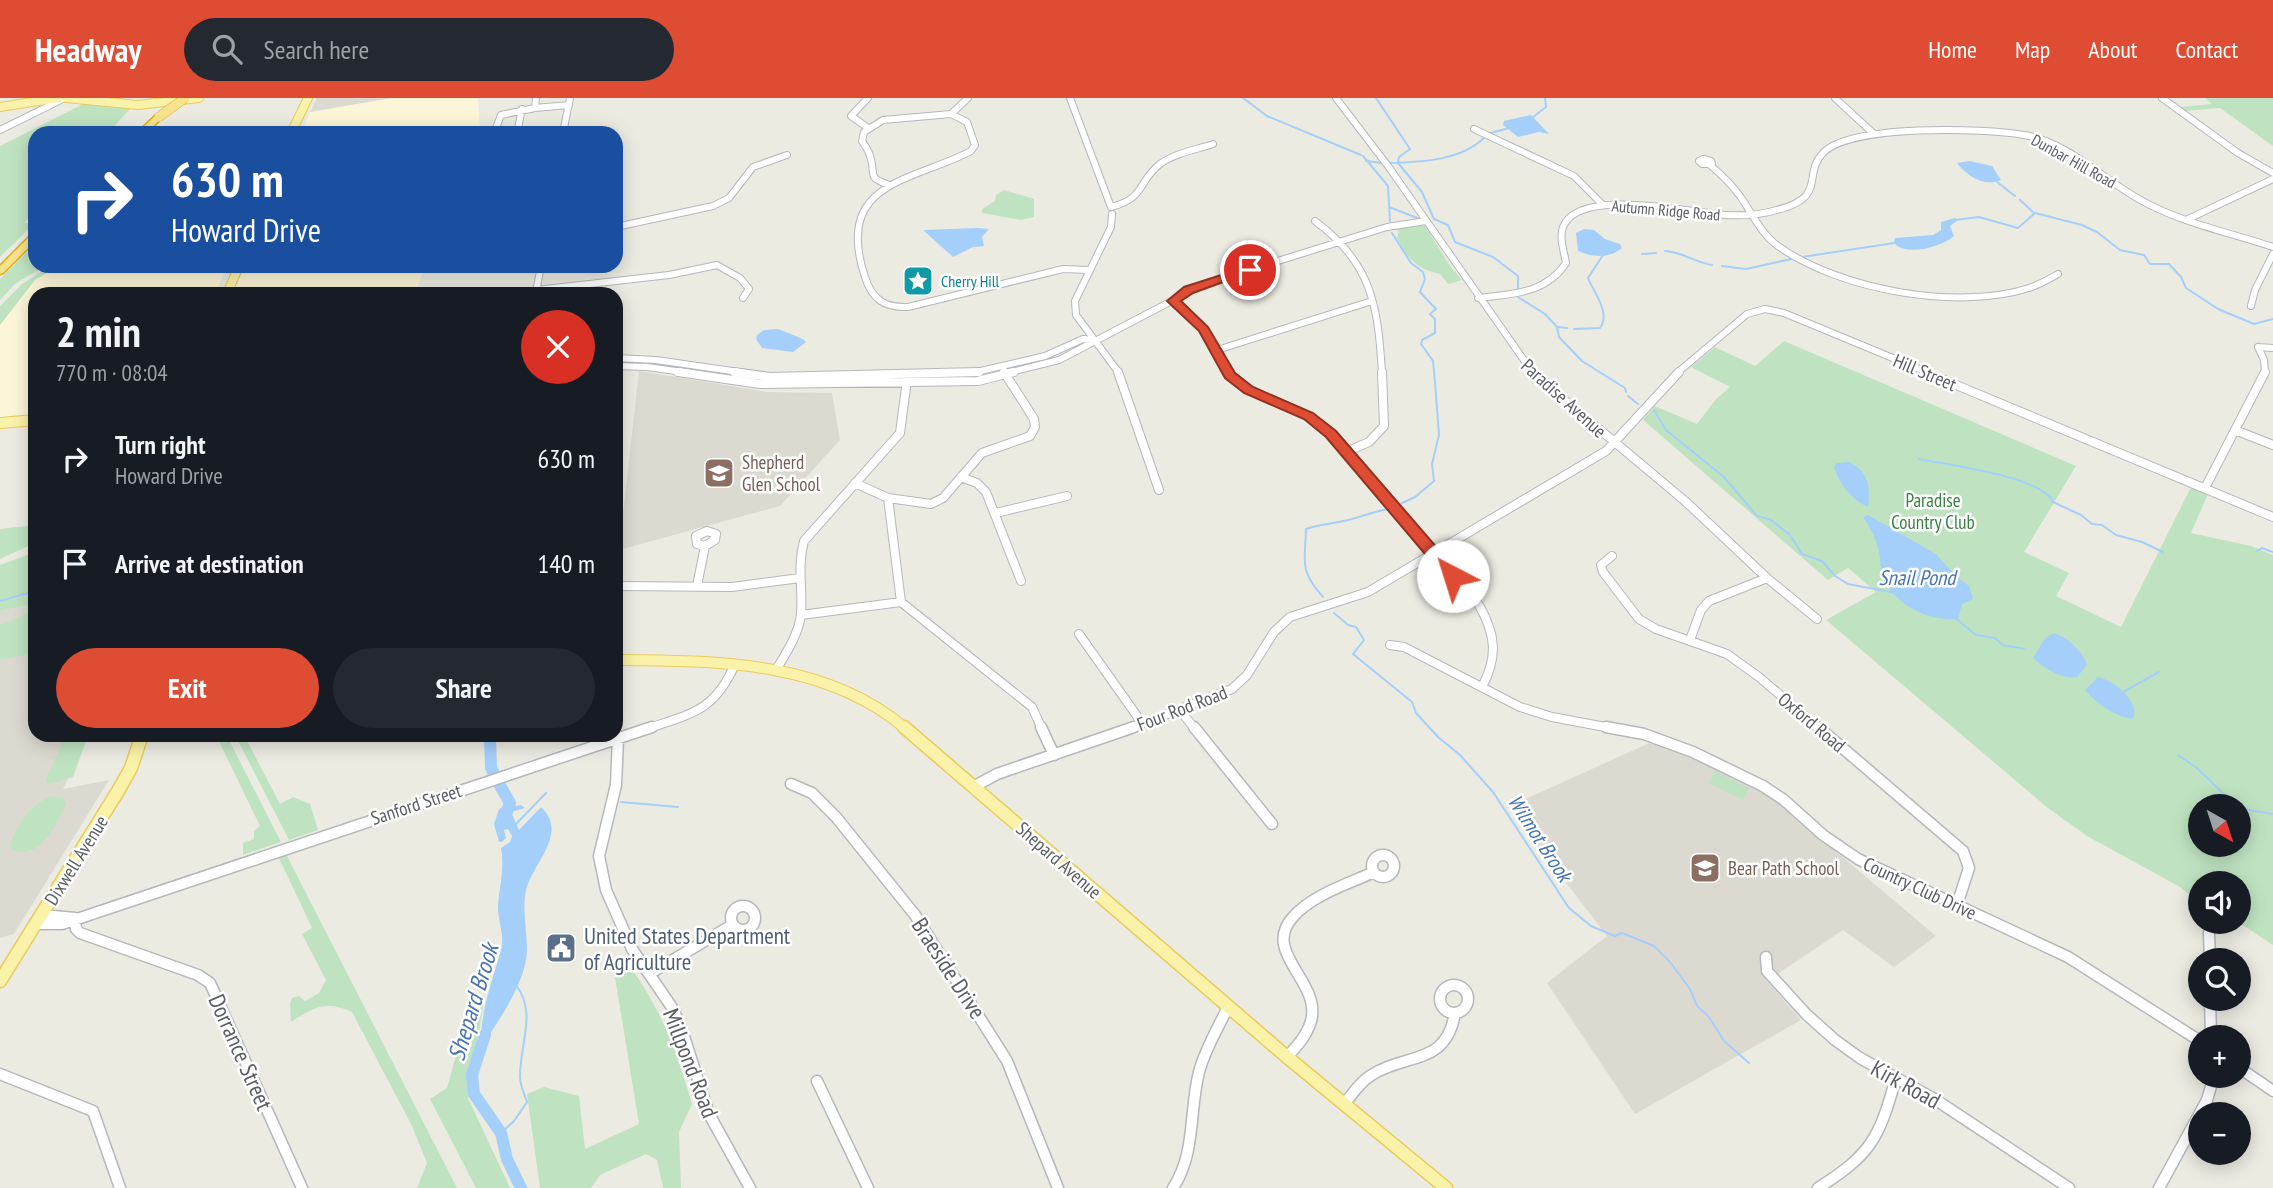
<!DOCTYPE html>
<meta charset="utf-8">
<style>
:root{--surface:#171b24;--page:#242831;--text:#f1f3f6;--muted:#9ea1a6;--accent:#df4c34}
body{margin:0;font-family:"PT Sans Narrow",sans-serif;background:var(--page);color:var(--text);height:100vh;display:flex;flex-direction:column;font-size:26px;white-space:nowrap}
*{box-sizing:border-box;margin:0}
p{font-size:23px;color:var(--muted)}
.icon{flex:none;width:38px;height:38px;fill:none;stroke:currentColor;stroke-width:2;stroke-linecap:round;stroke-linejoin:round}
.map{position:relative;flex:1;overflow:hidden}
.side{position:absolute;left:28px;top:189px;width:595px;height:455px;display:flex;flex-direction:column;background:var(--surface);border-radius:21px;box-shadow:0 4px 18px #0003}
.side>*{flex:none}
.hud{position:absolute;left:28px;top:28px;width:595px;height:147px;border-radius:21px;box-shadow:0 4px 18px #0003;background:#1a4fa0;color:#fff;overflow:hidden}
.needle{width:46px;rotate:141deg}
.buttons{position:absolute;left:2188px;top:696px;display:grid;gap:14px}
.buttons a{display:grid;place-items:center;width:63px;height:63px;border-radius:50%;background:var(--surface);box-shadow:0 4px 18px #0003;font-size:35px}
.pin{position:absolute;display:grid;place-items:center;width:60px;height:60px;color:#fff;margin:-30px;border:4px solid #fff;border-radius:50%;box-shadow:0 2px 7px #0007}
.me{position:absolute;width:77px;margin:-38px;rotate:320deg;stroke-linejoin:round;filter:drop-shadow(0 0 5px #0008)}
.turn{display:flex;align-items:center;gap:24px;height:147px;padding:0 28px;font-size:32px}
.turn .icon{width:91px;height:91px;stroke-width:2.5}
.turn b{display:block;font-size:49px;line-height:60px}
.round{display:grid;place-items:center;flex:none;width:74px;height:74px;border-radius:37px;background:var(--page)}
.head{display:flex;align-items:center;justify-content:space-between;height:119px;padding:0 28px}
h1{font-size:42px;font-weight:600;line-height:52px}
.button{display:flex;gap:14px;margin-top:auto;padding:14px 28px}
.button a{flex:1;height:80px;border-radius:42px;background:var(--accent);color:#fff;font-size:28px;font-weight:600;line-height:80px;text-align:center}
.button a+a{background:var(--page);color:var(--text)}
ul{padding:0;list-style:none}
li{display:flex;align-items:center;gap:21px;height:105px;padding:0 28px}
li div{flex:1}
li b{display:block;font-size:26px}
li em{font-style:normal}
header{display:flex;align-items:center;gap:42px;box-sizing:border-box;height:98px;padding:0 35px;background:var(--accent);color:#fff}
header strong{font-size:33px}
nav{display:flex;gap:38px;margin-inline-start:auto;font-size:24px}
.search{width:490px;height:63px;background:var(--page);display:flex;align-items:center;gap:18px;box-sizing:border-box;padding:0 24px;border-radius:38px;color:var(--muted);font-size:26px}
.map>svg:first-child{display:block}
</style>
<header>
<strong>Headway</strong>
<div class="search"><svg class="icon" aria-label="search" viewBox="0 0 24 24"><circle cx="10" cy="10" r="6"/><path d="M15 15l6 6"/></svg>Search here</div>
<nav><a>Home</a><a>Map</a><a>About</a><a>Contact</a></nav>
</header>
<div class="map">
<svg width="2273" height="1090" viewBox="0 0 2273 1090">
<rect width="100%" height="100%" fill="#ecebe2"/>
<path fill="#fcf5d7" d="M391,0H478L480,35H301L310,14Z
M58,168H227L215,196H35V317L0,321V227L35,182Z
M245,168H424L416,196H233Z"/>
<path fill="#dcdad0" d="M317,0H391L310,14Z
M639,273L767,294L832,295L840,342L780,408L619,452Z
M35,495V637H89L63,691L109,682L14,836L0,840V511Z
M1649,645L1682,656L1758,691L1782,708L1936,838L1894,869L1843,832L1779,875L1765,881L1801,922L1635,1016L1547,885L1607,838L1508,709Z"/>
<path fill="#bfe3c1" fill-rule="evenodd" d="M2205,0H2273V48L2220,10L2185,13L2179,9L2212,6Z
M85,5L132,9L108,35H35V114L24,125H35L0,159V48Z
M1004,92L1034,101V119L1021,122L982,115V111L995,103L996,97Z
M1424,126L1450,168L1462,182L1448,186L1440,176C1417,171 1408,161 1397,140L1399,133L1390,131Z
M35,146V168H45L15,186L0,202V181Z
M50,168H58L35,182L0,227V208L22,186Z
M1784,243L2076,368L2024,454L2069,475L2056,498L2121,529L2191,389L2208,396L2191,435L2251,448L2273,457V847L2238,824V786H2200V805L2180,789L2087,738L2048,710L1826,522L1876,494L1848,470L1828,482L1643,322L1655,308L1697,326L1716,301L1730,289L1691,269L1715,249L1755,268ZM2200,709H2238V747H2200Z
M35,427V445L0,461V431Z
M35,454V505L0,513V467Z
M35,513V555L0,562V527Z
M66,637H88L73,679L50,686L46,684L47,678Z
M216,637H225L229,642L281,744L243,757V745L254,741V733L260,728Z
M235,637H244L280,706L293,699L310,706L318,732L289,742Z
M1715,673L1749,690L1743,702L1708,685Z
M53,698L64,700L66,706C57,727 39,763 12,752L10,748C15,728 32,704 53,698Z
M285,754L457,1090H417L427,1065L412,1028L352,914C326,902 314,909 291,924L290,905L292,900L299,898L305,903L319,895L326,882L302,836L312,830L277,756Z
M622,857C660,909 674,944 692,1006L679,1034L681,1090H663L657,1062L646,1056L600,1077L591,1090H540L527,996L544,989L579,998L585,1051L639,1026L612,861Z
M485,897L468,1000L510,1090H476L430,1001L447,990L463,932Z"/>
<path fill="#a4cffa" d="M1531,17L1549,36L1539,34L1518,39L1503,27L1504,23Z
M1970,63L1992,68L2001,82C1984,89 1968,79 1957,65Z
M1955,120L1958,122L1950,128L1954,138C1941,149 1907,159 1894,145L1895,140L1933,137L1941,132V124Z
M978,130L989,131L982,139L984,148L973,149L953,159L923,132Z
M1584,131L1594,132L1605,141L1620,146L1622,150C1610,160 1593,160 1578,153L1576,135Z
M778,231L803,241L806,244L793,254L762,250L756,241L757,237L764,232Z
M1848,364C1868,372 1871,389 1868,409C1852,402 1838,385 1834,368L1837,365Z
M1868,417L1936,456L1956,478L1969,488L1973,501L1962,506L1958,521C1929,523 1897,509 1884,481C1880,473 1881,463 1879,454C1876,441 1871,430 1863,419Z
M2054,535C2068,539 2083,554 2087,567L2077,579C2063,582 2043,570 2033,560L2045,540Z
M2098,579C2114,582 2141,604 2133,621C2114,618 2097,606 2085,592Z
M513,703L516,708L521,707L525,710L511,714L519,732L541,709C569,735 533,765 526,792C522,810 527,833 527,852C527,881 499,924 481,948C480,914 492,884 501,852C505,837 498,824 498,809C499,789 505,771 501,750L510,744L512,738L508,731L504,732L506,740L502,744H499L494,726L499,711Z"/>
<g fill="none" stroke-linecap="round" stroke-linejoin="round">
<path stroke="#a4cffa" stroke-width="2" d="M1243,0L1267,18L1361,57
M1376,0L1410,51L1399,59L1398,65L1422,94L1434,121L1448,127L1455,144L1493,159L1518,178V191
M1533,19L1546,9L1545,0
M1491,35L1509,30
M1363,58L1388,88L1390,123
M1366,63L1382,65
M1389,65C1420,64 1460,63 1484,40
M1997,84L2015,98
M2020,102L2033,114
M1389,109L1420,121
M1955,122L1979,119L2018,130L2035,115L2082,127L2097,134L2120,152L2144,157L2150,166H2169L2181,179L2186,190L2218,211L2254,226L2273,221
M1392,135L1411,165L1423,174L1425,181L1420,194L1436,211L1430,216L1435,221V235L1422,242L1421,246L1433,263L1435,284L1439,337L1432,366L1434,383L1415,399L1400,406
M1665,153C1683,154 1694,164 1712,167
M1642,156L1656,155
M1802,159L1894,145
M1722,168L1746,171L1791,161
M1518,199L1545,216L1557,229L1559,239L1582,263L1625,290L1626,294
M1558,229L1567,230
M1574,231L1600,230C1611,215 1594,195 1588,180L1603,157
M1628,298L1638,306
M1654,312L1666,332L1724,379L1757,418L1771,422L1790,437L1802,456L1822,463L1835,478L1848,486L1896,495
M1919,361C1947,367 2042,378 2053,404L2081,417L2092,426L2102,427L2116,437L2142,444L2163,454
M2257,453L2262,450L2273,454
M1323,499C1299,472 1305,465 1306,431C1320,426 1330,426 1344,423C1357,420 1373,414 1387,411
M0,503L35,493
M1334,515L1348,527L1356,529L1364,542L1353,556L1412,604L1416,615L1438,639L1460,657L1493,694L1569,810L1591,828L1615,838L1622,835L1654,848L1670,864L1690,891L1697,908L1709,919L1724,943L1749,965
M1954,519L1976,537L1995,540L2003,547L2024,551
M2121,595L2159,574
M2178,657L2197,670L2237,709
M621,704L678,709
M2238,710L2273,716
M516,726L546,695
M501,1035L514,1023L527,1004C524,995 520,988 520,978C520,946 537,914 516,887"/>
<path stroke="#a4cffa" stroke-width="12" d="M485,637L490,640L491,670L494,676
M498,684L510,705L506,716
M485,937L472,977L474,996L501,1035L507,1061L521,1090"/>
<g stroke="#b4b7bc" stroke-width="8">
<path id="minor-far2" d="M536,0L535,10L569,7
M868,0L851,18L868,30
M968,0L951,16L967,24L975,47L971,53C912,84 833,83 865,179C872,201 884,210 908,209L1063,171L1089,172
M1070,0L1111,109C1146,100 1137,84 1160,66C1175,55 1195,52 1213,46
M1336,0L1388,68L1533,275
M1835,0L1874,36
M2162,0L2238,55L2273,75
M1474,31L1574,78L1603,107
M0,32L65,0
M494,35L501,17L535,10
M517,35L522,11
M563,35L570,0
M1703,61L1711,63L1712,66H1702L1699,63Z
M1710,67C1721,76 1731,86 1740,98C1752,115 1761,136 1778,148C1840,192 1957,213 2029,190C2039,187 2049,181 2058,176
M890,87C865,79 877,78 870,58C869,53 865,48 862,43L864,34L883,22L951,16
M1112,116L1111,129L1075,203L1076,217L1119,275
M2188,121L2273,81
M1315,123C1372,165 1378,208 1382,275
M616,129L713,108L729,100L753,69L787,57
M536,192L669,177L717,167L740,180L749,191L743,200
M536,194L541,168
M1478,200C1511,196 1546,196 1566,165C1564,153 1559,140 1563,129C1579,88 1692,115 1725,117C1742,118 1760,117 1777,112C1828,99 1802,77 1823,55C1850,26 1984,30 2024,37C2070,44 2107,86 2148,106C2187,126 2231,135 2273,149
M1174,203L1204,231L1229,275
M2251,208L2255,192L2273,156
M2258,249L2273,250
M2258,249L2264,262L2265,275
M1217,252L1372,203
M616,260L656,262L746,275
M616,268L647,269L690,275
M972,275L1045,258L1083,241L1093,242
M1007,275L1059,262L1204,186L1387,129L1426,123
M1677,275L1747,216L1765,211L1784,215L1929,275"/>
</g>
<g stroke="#b4b7bc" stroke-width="10">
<path id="minor-far1" d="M678,274L760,286L978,283L1014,274
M734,274L770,279L979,274
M1118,274L1159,392
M1228,274L1249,292L1308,318L1331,336L1479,507C1496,537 1498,559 1482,589
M1531,274L1685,403L1767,480L1817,521
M1925,274L2273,419
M2235,332L2273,347
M1348,353L1369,344L1384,328L1382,274
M961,379L977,385L986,394L1021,483
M855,385L888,400L931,406L943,400L982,355L1030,338L1035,329L1034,321L1004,274
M2205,390L2265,274
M888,400L901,504
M996,415L1067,398
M707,433L716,436L715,442L705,448L697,446L696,438Z
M1612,458L1601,467L1603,474L1639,521L1656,531L1727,556L1759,579L1820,631
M616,488L732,489L800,480
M697,488L705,448
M801,517L901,504L1032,609L1042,631
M1079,536L1142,625
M1690,542L1701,512L1709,503L1767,480
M1390,547L1404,549L1520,609L1552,619L1616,631
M776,572C786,555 799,536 801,516C803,491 797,468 804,443L900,335L907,282
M1179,611L1195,631
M646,631C691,616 715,613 735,566
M1129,631L1232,591L1247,577L1274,534L1290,519L1368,494L1606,353L1679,274"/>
</g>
<g stroke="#b4b7bc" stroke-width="13">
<path id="minor" d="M1041,629L1054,657
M1194,629L1272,726
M1606,629L1644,636L1693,654L1763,688L1784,702L1823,737L1858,761L2068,859L2200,943
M1818,629L1963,753L1969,770L1957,807
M618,640L616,687L599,758L606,792L632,851L671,908L680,926L709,1016L750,1090
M791,686L812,695L836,719L915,817L1007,963L1058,1090
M973,689L997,676L1134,629
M1372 768a11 11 0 1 1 22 0a11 11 0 1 1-22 0Z
M731 820a12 12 0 1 1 24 0a12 12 0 1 1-24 0Z
M42,817L75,820
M75,820L76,831L80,835L198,877L210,885L302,1090
M36,826H62L652,629
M2209,835L2210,863
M1766,859L1767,873L1806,916L1835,942L1860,960L1936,1002L2069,1090
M649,876L732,827
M1440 901a14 14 0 1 1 28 0a14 14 0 1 1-28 0Z
M2210,901L2211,940
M1287,959C1298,947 1310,934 1312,918C1317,881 1262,853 1293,819C1312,797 1348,786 1374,774
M2238,969L2273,993
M0,976L93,1013L120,1090
M817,983L868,1090
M1344,1006C1352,997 1359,985 1370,978C1406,954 1446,969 1455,915
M1173,1090C1196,1055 1189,1013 1199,974C1205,951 1218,930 1228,909
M1818,1090C1872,1056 1879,1040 1896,980
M2159,1090L2207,1002L2214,978"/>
</g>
<g stroke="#e9cb5d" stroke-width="10">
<path id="major-far2" d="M66,0L138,7L199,0
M0,9L58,0
M291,35L308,0
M227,196L239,168"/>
</g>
<g stroke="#e9cb5d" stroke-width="12">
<path id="major-far1" d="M0,325L35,322
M616,562C716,563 826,562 906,631"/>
</g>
<g stroke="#e9cb5d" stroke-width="15">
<path id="major" d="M904,629L1287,959L1446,1090
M0,883L118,693L131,670L142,637"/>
</g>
<g stroke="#e2ac0c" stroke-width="3">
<path id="highway" d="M156,17L163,19L146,35H137Z
M35,135V143L3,175L0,176V168L32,136Z"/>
</g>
<use href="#minor-far2" stroke="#fff" stroke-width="6"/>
<use href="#minor-far1" stroke="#fff" stroke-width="8"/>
<use href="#minor" stroke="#fff" stroke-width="10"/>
<use href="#major-far2" stroke="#faf2a8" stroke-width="8"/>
<use href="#major-far1" stroke="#faf2a8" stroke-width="10"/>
<use href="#major" stroke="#faf2a8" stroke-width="12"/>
<use href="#highway" fill="#f7e38e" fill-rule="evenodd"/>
<g stroke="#e2ac0c" stroke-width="10" stroke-linecap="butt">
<path id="highway-bridge" d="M159,19L185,0"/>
</g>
<use href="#highway-bridge" stroke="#f7e38e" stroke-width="9"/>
</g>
<path fill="#df4c34" stroke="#913122" stroke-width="2" d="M1246,169L1256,172L1193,195L1181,203L1208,229L1235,275L1253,289L1313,315L1336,333L1458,474L1460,478L1458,482H1447L1326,339L1304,321L1244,295L1225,280L1199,233L1167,203L1184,189Z"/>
<defs>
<g id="sight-square" transform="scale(1.575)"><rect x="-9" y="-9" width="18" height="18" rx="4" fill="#0f9aa8" stroke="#fff"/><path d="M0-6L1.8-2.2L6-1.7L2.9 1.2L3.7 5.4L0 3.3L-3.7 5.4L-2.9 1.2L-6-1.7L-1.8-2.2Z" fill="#fff"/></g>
<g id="school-square" transform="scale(1.575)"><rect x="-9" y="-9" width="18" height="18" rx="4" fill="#8d6e63" stroke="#fff"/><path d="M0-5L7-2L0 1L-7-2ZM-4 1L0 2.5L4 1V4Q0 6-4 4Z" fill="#fff"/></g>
<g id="civic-square" transform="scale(1.575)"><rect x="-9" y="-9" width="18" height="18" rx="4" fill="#5c6f8a" stroke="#fff"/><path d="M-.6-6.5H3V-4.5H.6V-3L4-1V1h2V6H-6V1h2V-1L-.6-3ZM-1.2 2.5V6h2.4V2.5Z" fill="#fff"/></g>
</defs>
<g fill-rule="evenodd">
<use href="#sight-square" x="918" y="183"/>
<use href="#school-square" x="719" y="375"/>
<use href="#school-square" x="1705" y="770"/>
<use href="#civic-square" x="561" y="850"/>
</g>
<g text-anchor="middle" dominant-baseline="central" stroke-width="5" stroke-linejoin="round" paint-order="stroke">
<g font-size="16" fill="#5a5d62" stroke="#fff">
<text transform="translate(2074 63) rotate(29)">Dunbar Hill Road</text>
<text transform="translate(1666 112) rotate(5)">Autumn Ridge Road</text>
</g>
<g font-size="16" fill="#0d838f" stroke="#fff" text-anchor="start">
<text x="941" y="183">Cherry Hill</text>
</g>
<g font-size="19" fill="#5a5d62" stroke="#fff">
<text transform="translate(1925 274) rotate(23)">Hill Street</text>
<text transform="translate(1564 300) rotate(42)">Paradise Avenue</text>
<text transform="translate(1182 610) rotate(-21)">Four Rod Road</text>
<text transform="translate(1812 624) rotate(40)">Oxford Road</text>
<text transform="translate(416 706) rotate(-18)">Sanford Street</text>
<text transform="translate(76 762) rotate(-58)">Dixwell Avenue</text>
<text transform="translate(1059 762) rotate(41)">Shepard Avenue</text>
<text transform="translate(1920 790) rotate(25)">Country Club Drive</text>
</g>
<g font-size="19" fill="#785e54" stroke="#fff" text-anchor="start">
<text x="742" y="364">Shepherd<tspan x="742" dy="22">Glen School</tspan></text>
<text x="1728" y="770">Bear Path School</text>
</g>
<g font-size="19" fill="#398241" stroke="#fff">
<text x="1933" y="402">Paradise<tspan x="1933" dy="22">Country Club</tspan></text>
</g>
<g font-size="21" font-style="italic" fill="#4574b3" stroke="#fff">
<text x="1917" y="479">Snail Pond</text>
<text transform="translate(1540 740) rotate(57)">Wilmot Brook</text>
</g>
<g font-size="23" fill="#4e5e75" stroke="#fff" text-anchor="start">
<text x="584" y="837">United States Department<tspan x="584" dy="26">of Agriculture</tspan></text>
</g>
<g font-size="23" fill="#5a5d62" stroke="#fff">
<text transform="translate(949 870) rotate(57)">Braeside Drive</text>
<text transform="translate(241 954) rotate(66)">Dorrance Street</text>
<text transform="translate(691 965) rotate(69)">Millpond Road</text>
<text transform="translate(1906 986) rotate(29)">Kirk Road</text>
</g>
<g font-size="24" font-style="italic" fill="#4574b3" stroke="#fff">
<text transform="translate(473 904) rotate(-73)">Shepard Brook</text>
</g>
</g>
</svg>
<div class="buttons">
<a><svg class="needle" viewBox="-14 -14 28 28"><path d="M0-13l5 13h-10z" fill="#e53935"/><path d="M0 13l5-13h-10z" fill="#9ea1a6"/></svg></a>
<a><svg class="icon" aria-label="sound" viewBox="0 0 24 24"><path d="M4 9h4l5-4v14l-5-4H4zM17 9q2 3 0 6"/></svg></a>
<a><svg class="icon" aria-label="search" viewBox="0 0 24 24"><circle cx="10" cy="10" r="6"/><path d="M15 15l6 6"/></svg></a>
<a>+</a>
<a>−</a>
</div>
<div class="pin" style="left:1250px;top:172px;background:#d93025"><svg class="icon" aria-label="arrive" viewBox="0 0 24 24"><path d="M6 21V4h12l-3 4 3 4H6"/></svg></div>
<svg class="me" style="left:1453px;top:478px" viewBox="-20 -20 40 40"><circle r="19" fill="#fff"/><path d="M0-13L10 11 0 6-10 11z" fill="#df4c34"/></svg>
<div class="hud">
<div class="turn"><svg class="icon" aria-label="right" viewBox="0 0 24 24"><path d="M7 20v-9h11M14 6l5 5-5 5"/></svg><div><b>630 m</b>Howard Drive</div></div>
</div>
<section class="side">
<div class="head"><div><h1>2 min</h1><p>770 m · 08:04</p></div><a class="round" style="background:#d93025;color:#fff"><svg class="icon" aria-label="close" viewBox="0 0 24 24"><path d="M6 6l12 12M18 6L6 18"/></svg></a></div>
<ul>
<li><svg class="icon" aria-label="right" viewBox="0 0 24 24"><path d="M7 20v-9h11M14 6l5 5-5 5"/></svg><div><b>Turn right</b><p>Howard Drive</p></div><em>630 m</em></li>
<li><svg class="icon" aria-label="arrive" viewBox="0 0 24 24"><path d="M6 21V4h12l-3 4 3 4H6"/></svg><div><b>Arrive at destination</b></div><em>140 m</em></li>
</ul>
<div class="button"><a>Exit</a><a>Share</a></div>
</section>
</div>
